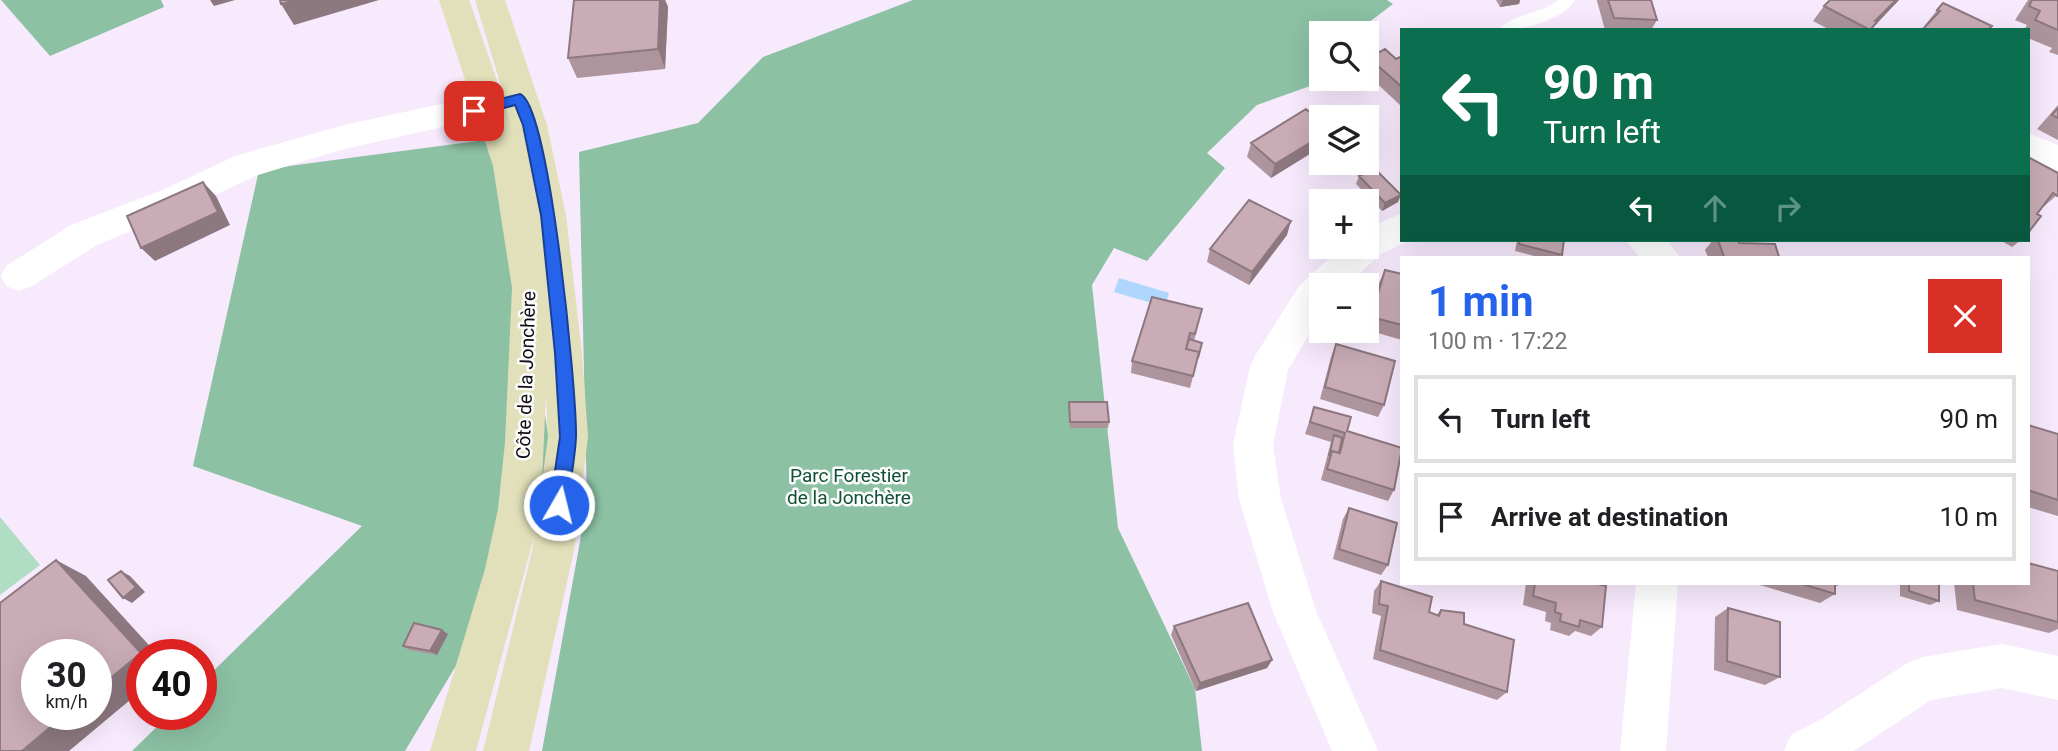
<!DOCTYPE html>
<meta charset="utf-8">
<style>
:root{--surface:#fff;--page:#f6f6f6;--text:#202124;--muted:#757577;--line:#e0e0e0;--accent:#2563eb}
body{margin:0;font-family:Roboto,sans-serif;background:var(--page);color:var(--text);height:100vh;display:flex;flex-direction:column;font-size:26px;white-space:nowrap}
*{box-sizing:border-box;margin:0}
p{font-size:23px;color:var(--muted)}
.icon{flex:none;width:38px;height:38px;fill:none;stroke:currentColor;stroke-width:2;stroke-linecap:round;stroke-linejoin:round}
.map{position:relative;flex:1;overflow:hidden}
.side{position:absolute;left:1400px;top:256px;width:630px;height:329px;display:flex;flex-direction:column;background:var(--surface);border-radius:0px;box-shadow:0 7px 28px #0002}
.side>*{flex:none}
.hud{position:absolute;left:1400px;top:28px;width:630px;height:214px;border-radius:0px;box-shadow:0 7px 28px #0002;background:#0b6e4f;color:#fff;overflow:hidden}
.fabs{position:absolute;left:1309px;top:21px;display:grid;gap:14px}
.fabs a{display:grid;place-items:center;width:70px;height:70px;border-radius:0px;background:var(--surface);box-shadow:0 7px 28px #0002;font-size:35px}
.speed{position:absolute;left:21px;top:639px;display:flex;gap:14px;font-size:35px;font-weight:700;text-align:center}
.speed>*{display:grid;place-content:center;width:91px;height:91px;border-radius:50%;background:var(--surface);box-shadow:0 7px 28px #0002;line-height:1}
.speed small{font-size:18px;font-weight:400}
.speed .limit{border:10px solid #d22;background:#fff;color:#111}
.pin{position:absolute;display:grid;place-items:center;width:60px;height:60px;color:#fff;margin:-30px;border-radius:14px;box-shadow:0 4px 10px #0006}
.me{position:absolute;width:77px;margin:-38px;rotate:8deg;stroke-linejoin:round;filter:drop-shadow(0 0 5px #0008)}
.turn{display:flex;align-items:center;gap:24px;height:147px;padding:0 28px;font-size:32px}
.turn .icon{width:91px;height:91px;stroke-width:2.5}
.turn b{display:block;font-size:49px;line-height:60px}
.lanes{display:flex;align-items:center;height:66px;padding:0 28px;background:#0003;justify-content:center;gap:35px;direction:ltr}
.lanes .off{opacity:.35}
.round{display:grid;place-items:center;flex:none;width:74px;height:74px;border-radius:0px;background:var(--page)}
.overview{display:flex;align-items:center;justify-content:space-between;height:119px;padding:0 28px}
h1{font-size:42px;font-weight:700;line-height:52px;color:var(--accent)}
ul{padding:0;list-style:none}
li{display:flex;align-items:center;gap:21px;height:88px;margin:0 14px 10px;padding:0 14px;border:4px solid var(--line);border-radius:0px}
li div{flex:1}
li b{display:block;font-size:26px}
li em{font-style:normal}
.map>svg:first-child{display:block}
</style>
<div class="map">
<svg width="2058" height="751" viewBox="0 0 2058 751">
<rect width="100%" height="100%" fill="#f7eafd"/>
<path fill="#b0ddc4" d="M0,517L40,565L0,595Z"/>
<path fill="#8cc1a4" d="M1,0H161L164,7L50,56Z
M913,0H1387L1393,4L1355,33H1321V79H1330L1257,105L1207,153L1225,168L1147,261L1114,248L1092,285L1118,528L1195,689L1202,751H542L587,503L579,152L698,123L763,57Z
M500,138L558,495L405,751H132L170,714H201V683L362,526L193,466L259,170Z"/>
<path fill="#afd7fe" d="M1119,278L1169,293L1165,307L1114,292Z"/>
<g fill="none" stroke-linecap="round" stroke-linejoin="round">
<path fill="#fff" fill-rule="evenodd" d="M1558,0H1575C1560,22 1524,30 1499,30C1514,12 1541,15 1558,0Z"/>
<path fill="#fff" fill-rule="evenodd" d="M520,87L532,91L536,99L532,107L344,149L258,175L189,207L97,245L32,286L19,291L6,286L1,276L6,266L71,225L165,189L235,156L344,125Z
M2028,133L2058,145V173L2028,160Z
M1402,213V240H1409L1379,255L1348,285H1321V314L1288,370L1273,445L1281,499L1316,611L1378,751H1332L1273,612L1239,499L1233,445L1250,367L1255,356L1299,286L1342,247H1367V229Z
M1626,240H1667L1680,257H1639Z
M1636,583H1678L1666,751H1620Z
M2002,644L2058,656V700L2002,688L1931,700L1854,751H1784L1791,735L1823,718L1907,663L1923,657Z"/>
<path fill="#e1e0ba" fill-rule="evenodd" d="M439,0H469L514,129L475,0H505L547,125L566,215L582,353L588,437L574,551L529,751H483L532,551L534,537L476,751H430L485,569L498,509L505,442L512,288L493,166ZM546,394L548,437L542,481Z"/>
</g>
<path fill="#ad949d" d="M574,0H665L668,7L665,69L577,78L568,58Z
M1496,0H1520L1519,4L1500,7Z
M1597,0H1651L1657,20L1651,30H1605L1597,1Z
M1830,0H1899L1871,30H1830L1813,21L1824,6Z
M2028,0H2058V55L2049,52L2052,48L2028,38V30H2024L2027,25L2015,20Z
M1943,3L1988,30L1925,25Z
M1402,56L1401,106L1367,74V64L1369,58L1396,59Z
M2058,105V140L2037,129Z
M1321,122V147L1271,178L1247,157L1251,143Z
M2028,157L2058,194L2041,209L2037,214Z
M1359,176L1398,202L1382,211L1356,184Z
M1287,235L1249,285L1207,262L1210,249Z
M1517,240H1564L1560,257H1538L1515,251Z
M1713,240H1738L1739,243L1779,257H1708L1705,250Z
M2000,240H2021L2012,247Z
M1385,270L1402,274V340L1367,330V294L1376,297L1379,283Z
M1202,309L1194,341L1202,343L1190,388L1131,373L1132,361Z
M1336,344L1384,405L1378,417L1320,399L1331,357Z
M1069,402L1109,422L1108,428H1070Z
M1314,407L1347,431L1394,490L1388,501L1321,480L1331,442L1305,434Z
M2028,425L2058,434V516L2028,507Z
M1349,508L1388,565L1381,575L1333,559L1343,519Z
M2058,571V629L2049,633L1957,610L1954,583H2028Z
M1381,581L1429,612L1436,615L1441,610L1464,624L1507,692L1497,700L1373,659L1381,616L1372,613L1374,591Z
M1526,583H1594L1602,627L1591,636L1575,631L1569,636L1550,630L1551,623L1545,621L1546,612L1523,605Z
M1753,583H1842L1835,587V594L1820,603Z
M1900,583H1939V601L1930,605L1900,596Z
M1728,608L1780,677L1765,685L1714,670L1715,617Z
M1174,626L1272,660L1267,668L1196,691L1171,635Z
M448,634L437,655L409,650L403,646Z"/>
<path fill="#8d787f" d="M210,0H235L214,6Z
M296,0H379L294,25L281,4Z
M660,0H665L668,7L665,69L658,49Z
M1503,0H1520L1519,4L1500,7Z
M1896,0H1899L1870,30L1875,21Z
M1321,136V147L1271,178L1275,164Z
M203,182L216,196L230,225L155,261L141,248Z
M1401,195L1398,202L1382,211L1385,203Z
M1291,221L1287,235L1249,285L1252,272Z
M56,560L86,576L157,654H142V690L69,751H22L66,714H96V690Z
M121,571L130,576L145,592L132,603L123,598Z
M442,630L448,634L437,655L430,651Z
M1272,660L1267,668L1196,691L1200,683Z"/>
<path fill="#c9acb6" stroke="#8d787f" stroke-width="2" d="M280,0H296L281,4Z
M574,0H660L658,49L568,58Z
M1608,0H1651L1657,20L1614,18Z
M1830,0H1896L1875,21L1877,22L1870,30L1824,6Z
M2032,0H2058V30L2035,20L2040,11L2029,6Z
M1943,3L1992,26L1988,30H1922L1940,11L1937,10Z
M1385,49L1396,59L1402,56V87L1369,58Z
M2058,108V118L2052,115Z
M1306,109L1321,122V136L1275,164L1251,143Z
M2028,157L2058,173V194L2057,196L2053,193L2037,214L2041,216L2028,233Z
M1375,169L1401,195L1385,203L1359,176Z
M203,182L218,212L141,248L127,216Z
M1249,200L1291,221L1252,272L1210,249Z
M1520,240H1564L1562,255L1519,244Z
M1718,240H1738L1739,243L1775,244L1779,257H1724Z
M1385,270L1402,274V325L1367,316V294L1377,297Z
M1152,297L1202,309L1195,334L1190,333L1186,349L1199,352L1193,376L1132,361Z
M1189,339L1202,343L1198,358L1199,352L1186,349Z
M1336,344L1395,361L1384,405L1325,387Z
M1069,402H1107L1109,422H1070Z
M1314,407L1351,417L1347,431L1402,448L1394,490L1327,469L1332,451L1340,453L1345,433L1310,422Z
M2028,425L2058,434V500L2028,490Z
M1334,435L1342,438L1339,453L1332,451L1329,456Z
M1349,508L1397,523L1388,565L1339,549Z
M56,560L141,653L96,690V654H37V714H66L22,751H0V603Z
M2028,563L2058,571V622L1975,600L1973,583H2028Z
M121,571L136,587L123,598L108,580Z
M1381,581L1432,597L1429,612L1439,616L1441,610L1464,613V624L1514,640L1507,692L1380,650L1388,606L1379,604Z
M1535,583H1594L1606,586L1602,627L1580,620L1579,627L1560,621L1561,614L1555,612L1556,603L1533,596Z
M1799,583H1835V594Z
M1909,583H1939V601L1909,591Z
M1248,603L1272,660L1200,683L1174,626Z
M1728,608L1780,622V677L1727,661Z
M414,623L442,630L430,651L403,646Z"/>
<path fill="#2563eb" stroke="#184099" stroke-width="2" d="M520,94C550,105 577,395 576,437C575,459 570,483 567,505L565,511L559,513L553,511L550,505L560,437L555,353L541,215L523,125L515,105L474,116L467,111L469,107Z"/>
<g text-anchor="middle" dominant-baseline="central" stroke-width="5" stroke-linejoin="round" paint-order="stroke">
<g font-size="19" fill="#100b13" stroke="#fcfcfc">
<text transform="translate(526 375) rotate(-88)">Côte de la Jonchère</text>
</g>
<g font-size="19" fill="#0e5136" stroke="#fcfcfc">
<text x="849" y="475">Parc Forestier<tspan x="849" dy="22">de la Jonchère</tspan></text>
</g>
</g>
</svg>
<div class="fabs">
<a><svg class="icon" aria-label="search" viewBox="0 0 24 24"><circle cx="10" cy="10" r="6"/><path d="M15 15l6 6"/></svg></a>
<a><svg class="icon" aria-label="layers" viewBox="0 0 24 24"><path d="M12 4l9 5-9 5-9-5zM3 14l9 5 9-5"/></svg></a>
<a>+</a>
<a>−</a>
</div>
<div class="speed"><div>30<small>km/h</small></div><div class="limit">40</div></div>
<div class="pin" style="left:474px;top:111px;background:#d93025"><svg class="icon" aria-label="arrive" viewBox="0 0 24 24"><path d="M6 21V4h12l-3 4 3 4H6"/></svg></div>
<svg class="me" style="left:559px;top:505px" viewBox="-20 -20 40 40"><circle r="17" fill="#2563eb" stroke="#fff" stroke-width="3"/><path d="M0-11L8 9 0 5-8 9z" fill="#fff"/></svg>
<div class="hud">
<div class="turn"><svg class="icon" aria-label="left" viewBox="0 0 24 24"><path d="M17 20v-9H6M10 6l-5 5 5 5"/></svg><div><b>90 m</b>Turn left</div></div>
<div class="lanes"><svg class="icon" aria-label="left" viewBox="0 0 24 24"><path d="M17 20v-9H6M10 6l-5 5 5 5"/></svg><svg class="icon off" aria-label="ahead" viewBox="0 0 24 24"><path d="M12 20V5M6 11l6-6 6 6"/></svg><svg class="icon off" aria-label="right" viewBox="0 0 24 24"><path d="M7 20v-9h11M14 6l5 5-5 5"/></svg></div>
</div>
<section class="side">
<div class="overview"><div><h1>1 min</h1><p>100 m · 17:22</p></div><a class="round" style="background:#d93025;color:#fff"><svg class="icon" aria-label="close" viewBox="0 0 24 24"><path d="M6 6l12 12M18 6L6 18"/></svg></a></div>
<ul>
<li><svg class="icon" aria-label="left" viewBox="0 0 24 24"><path d="M17 20v-9H6M10 6l-5 5 5 5"/></svg><div><b>Turn left</b></div><em>90 m</em></li>
<li><svg class="icon" aria-label="arrive" viewBox="0 0 24 24"><path d="M6 21V4h12l-3 4 3 4H6"/></svg><div><b>Arrive at destination</b></div><em>10 m</em></li>
</ul>
</section>
</div>
